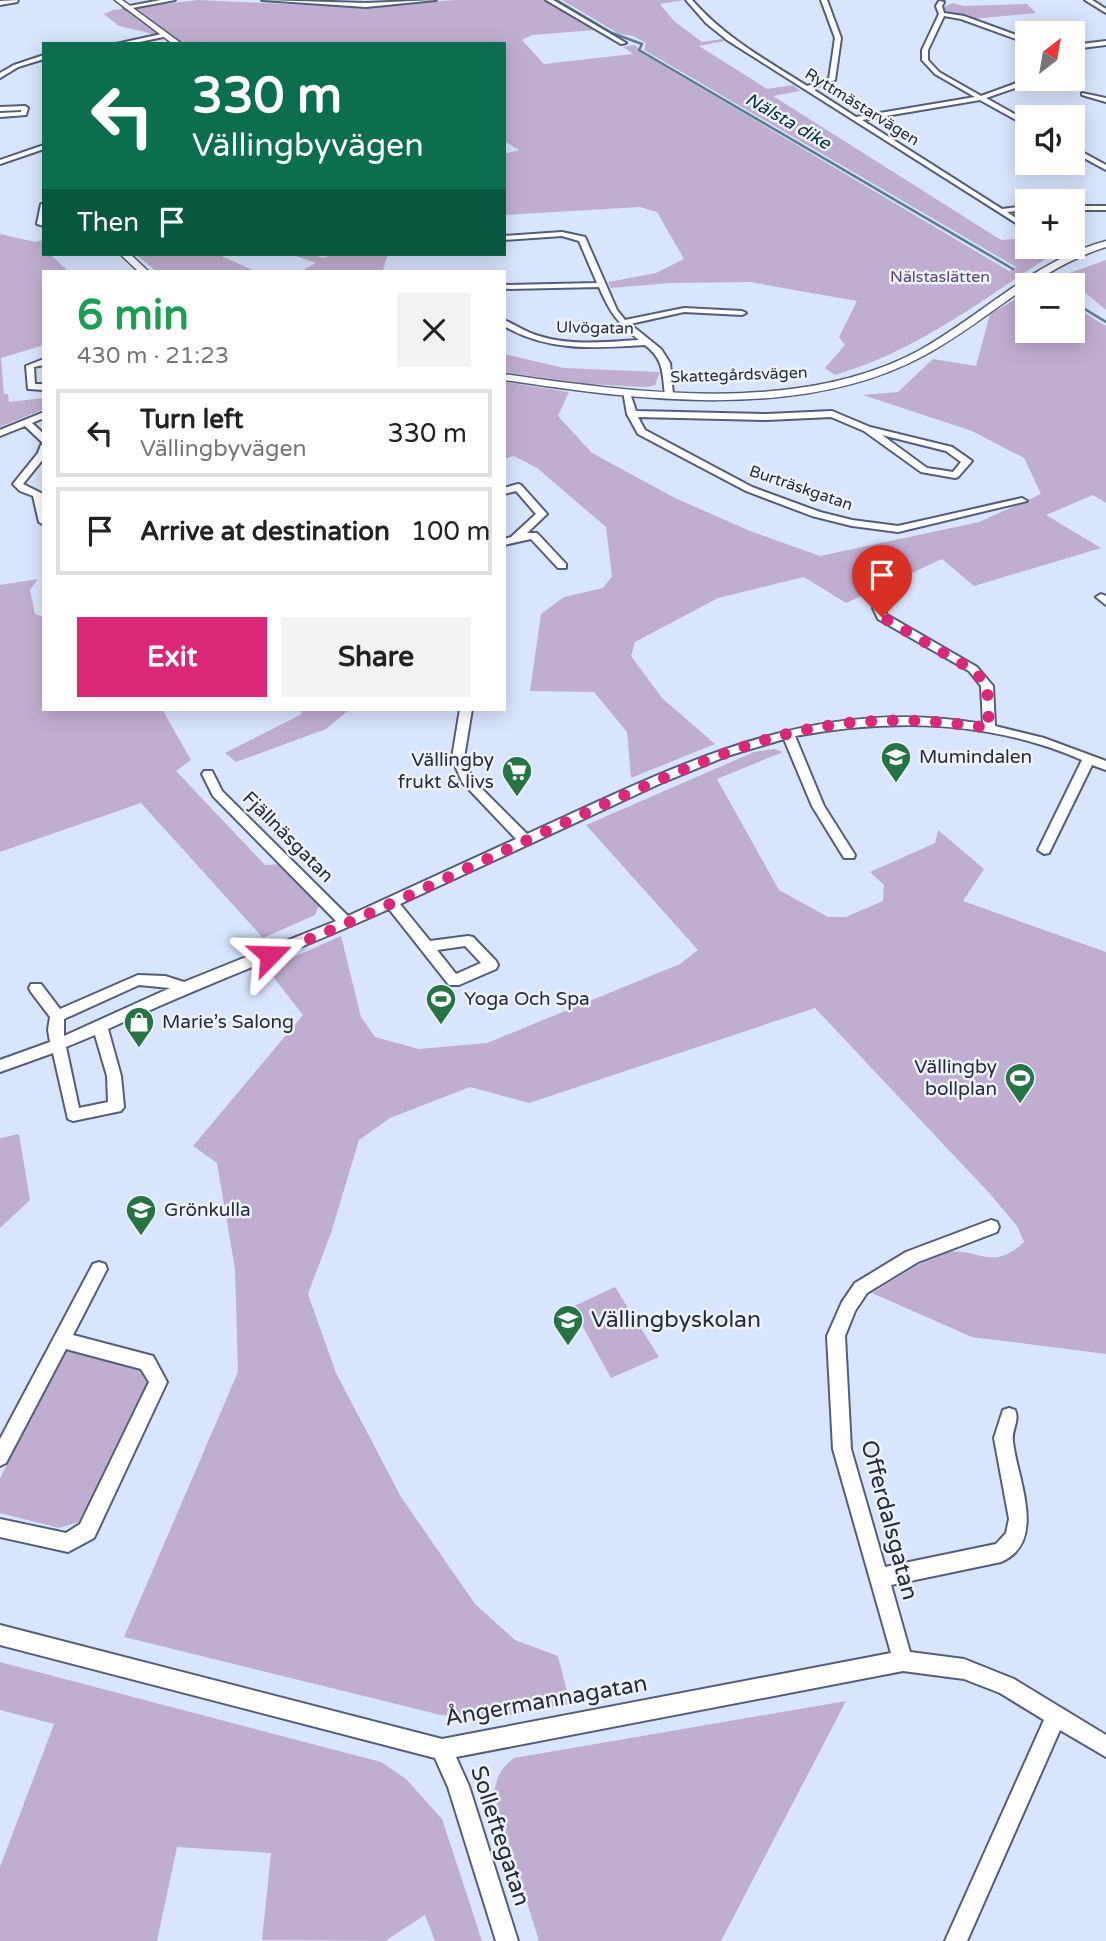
<!DOCTYPE html>
<meta charset="utf-8">
<style>
:root{--surface:#fff;--page:#f2f2f2;--text:#222;--muted:#767676;--line:#e0e0e0;--accent:#db2777}
body{margin:0;font-family:"Varela Round",sans-serif;background:var(--page);color:var(--text);height:100vh;display:flex;flex-direction:column;font-size:26px;white-space:nowrap}
*{box-sizing:border-box;margin:0}
p{font-size:23px;color:var(--muted)}
.icon{flex:none;width:38px;height:38px;fill:none;stroke:currentColor;stroke-width:2;stroke-linecap:round;stroke-linejoin:round}
.map{position:relative;flex:1;overflow:hidden}
.drawer{position:absolute;left:42px;top:270px;width:464px;height:441px;display:flex;flex-direction:column;background:var(--surface);border-radius:0px;box-shadow:0 4px 18px #0003}
.drawer>*{flex:none}
.guide{position:absolute;left:42px;top:42px;width:464px;height:214px;border-radius:0px;box-shadow:0 4px 18px #0003;background:#0b6e4f;color:#fff;overflow:hidden}
.needle{width:46px;rotate:31deg}
.tools{position:absolute;left:1015px;top:21px;display:grid;gap:14px}
.tools a{display:grid;place-items:center;width:70px;height:70px;border-radius:0px;background:var(--surface);box-shadow:0 4px 18px #0003;font-size:35px}
.pin{position:absolute;display:grid;place-items:center;width:60px;height:60px;color:#fff;margin:-72px -30px;border-radius:50% 50% 50% 0;rotate:-45deg;box-shadow:0 0 7px #0007}
.pin .icon{rotate:45deg}
.me{position:absolute;width:77px;margin:-38px;rotate:68deg;stroke-linejoin:round;filter:drop-shadow(0 0 5px #0008)}
.turn{display:flex;align-items:center;gap:24px;height:147px;padding:0 35px;font-size:32px}
.turn .icon{width:91px;height:91px;stroke-width:2.5}
.turn b{display:block;font-size:49px;line-height:60px}
.then{display:flex;align-items:center;height:66px;padding:0 35px;background:#0003;gap:14px;font-size:26px}
.round{display:grid;place-items:center;flex:none;width:74px;height:74px;border-radius:0px;background:var(--page)}
.summary{display:flex;align-items:center;justify-content:space-between;height:119px;padding:0 35px}
h1{font-size:42px;font-weight:700;line-height:52px;color:#1e9e55}
.action{display:flex;gap:14px;margin-top:auto;padding:14px 35px}
.action a{flex:1;height:80px;border-radius:0px;background:var(--accent);color:#fff;font-size:28px;font-weight:700;line-height:80px;text-align:center}
.action a+a{background:var(--page);color:var(--text)}
ul{padding:0;list-style:none}
li{display:flex;align-items:center;gap:21px;height:88px;margin:0 14px 10px;padding:0 21px;border:4px solid var(--line);border-radius:0px}
li div{flex:1}
li b{display:block;font-size:26px}
li em{font-style:normal}
.map>svg:first-child{display:block}
</style>
<div class="map">
<svg width="1106" height="1941" viewBox="0 0 1106 1941">
<rect width="100%" height="100%" fill="#d9e5fd"/>
<path fill="#c0aed0" d="M198,0L351,7L457,0H545L595,30L532,35L522,40L544,64L633,54L623,47L635,45L645,55L1009,271L1016,267L644,50L646,43L633,36L619,34L562,0H684L660,4L674,21L702,42L722,39L725,41L699,46L767,89L793,85L800,91L773,96L1001,240L1027,238V247H1048L1056,252C985,298 917,351 835,375L825,368L845,345L839,337L857,301L750,282L670,283L611,288L608,282L656,273L684,259L657,212L640,207L504,215V154L519,150L504,141V44H184L179,40L119,26L104,14L113,10Z
M953,3L964,6L1027,4L1036,13L972,19L969,15L945,12L944,7Z
M0,234L35,242L44,240V254H55L51,255L68,271H44V345L1,358L4,394H8L9,402L44,398V409L0,427Z
M135,254H217L255,271H156Z
M290,254H310L324,258L332,254H388L383,270L388,271H301L316,263Z
M1106,260V310L1064,275Z
M1027,293V331H1073V306L1106,326V503L1093,495L1046,515L1101,548L974,586L942,559L846,603L804,577L718,598L635,642L631,656L662,698L715,744L631,778L627,732L594,692L530,691L541,614L564,597L603,588L612,576L606,527L537,468L514,456L504,459V382L569,392L558,416L592,453L675,498L750,531L820,556L979,522L1041,494L1024,458L972,431L863,395L898,392L933,359L976,366L990,314Z
M504,354L564,368L660,372L655,385L647,387L585,384L504,372Z
M38,579L30,590L35,614L44,617V709H162L191,760L176,771L265,865L281,864L319,905L315,915L263,938L141,803L0,852V585Z
M300,709H350L326,729L236,762L225,753L302,714Z
M775,749L783,752L717,779L779,890L828,917H846L883,901L884,885L870,872L935,843L938,830L984,869L963,901L1106,952V1354L972,1337L872,1293C888,1284 933,1253 948,1252C979,1248 992,1272 1024,1242L1017,1226L991,1195L815,1008L529,1103L470,1087L390,1118L359,1140L331,1233L308,1294L336,1373L401,1497L475,1604L515,1640L558,1656L570,1704L487,1719L441,1715L124,1637L238,1372L235,1269L217,1163L193,1146L303,1015L267,969L341,936L361,1017L375,1037L419,1049L487,1043L680,964L698,950L586,825L754,752Z
M19,1134L30,1200L0,1228V1138Z
M615,1287L659,1357L611,1378L572,1307Z
M69,1347L138,1365L150,1384L85,1520L59,1528L0,1513V1478Z
M0,1662L381,1762L406,1779L442,1819L482,1941H435L425,1915L385,1941L262,1940L271,1853L177,1847L157,1941H0V1867L54,1724L0,1710Z
M846,1701L721,1941H539L494,1795C496,1778 500,1769 514,1758Z"/>
<g fill="none" stroke-linecap="round" stroke-linejoin="round">
<path stroke="#5c7e8b" stroke-width="2.5" d="M556,0L612,33L642,44L639,50L1013,269
M1073,302L1106,322"/>
<g stroke="#535f78" stroke-width="4">
<path id="minor" d="M161,0H175L127,9L124,7Z
M262,0L366,3L436,0L366,7Z
M546,0H553L626,43L621,44Z
M686,0H692C724,37 766,60 807,86L829,79L835,38L821,0H827L841,38L835,80L811,88L856,117L975,97L935,74L922,60V50L939,14L936,6L939,1L944,2L942,6L944,13L964,16L1027,39V43L961,19L944,16L928,50V60L939,72L981,96L1014,84L1027,75L1029,79L1018,87L986,98L1027,121V126L980,100L862,120L1002,209L1027,206V210L1007,212L1027,225V230L727,40L706,23Z
M1085,0H1092L1106,9V13Z
M166,33L168,36L130,44H116Z
M1106,41V45L1073,49V45Z
M44,55V59L18,67L0,78V73L14,65Z
M1082,93L1106,98V102L1082,95Z
M25,106L28,108L26,115L0,117V113L21,112V110L0,111V107Z
M44,145V149L0,164V160Z
M1073,147L1106,165V170L1073,152Z
M41,204H44V226L37,224Z
M1073,206H1106V210H1073Z
M562,232L585,237L617,310L625,320L684,308L742,311L746,313L742,315L684,312L630,324L661,349L670,363L673,394L669,397L665,394C662,371 664,360 645,345C596,348 548,352 504,326V320C516,325 527,333 539,336C571,346 606,342 639,340C618,323 610,313 599,287L504,289V285L597,283L579,241L562,236L504,240V236Z
M1054,247H1063L1075,254L1068,256Z
M44,359V365L34,367L35,384H44V390L28,389L26,366Z
M623,391L630,393L636,411L767,414L832,411L870,427L952,447L972,461L958,477L955,478L921,472L864,431L831,417L767,420L638,417L645,430L752,487L820,512L852,520L898,526L1022,498L1027,501L898,532L852,526L812,516L746,491L638,434L627,414ZM882,435L946,451L961,462L953,472L927,468Z
M44,412V418L32,423L44,434V444L25,426L0,436V430Z
M44,444V458L23,484L43,494L44,525L39,522L33,496L20,491L13,484L38,453L41,445Z
M518,484L521,485L547,514L527,533H537L566,564V568H558L531,539L504,545V539L511,537L536,514L516,491L504,494V488Z
M1101,594L1106,596V605L1096,597Z
M878,605L882,606L887,615L977,667L993,686L995,726L1044,738L1106,761V770L1092,765L1049,853L1044,854L1038,850L1082,760C991,720 891,718 795,736L824,806L855,855L854,858H844L812,806L784,739L727,756L659,784L400,904L430,941L468,936L473,937L496,961L498,965L496,969L459,985H449L389,909C296,951 200,986 108,1029L121,1076L124,1107L121,1111L73,1121L68,1119L53,1053L0,1072V1060L50,1042L48,1030L50,1017L31,992L29,988L31,984H41L60,1009L138,975L165,976L184,982L336,921L213,796L202,774L204,771H212L222,791L348,916L516,839L462,782L452,758L460,709H472L464,758L473,780L527,834C677,766 811,694 983,724L981,686L969,671L878,619L873,608ZM465,946L481,963L456,974L437,950ZM139,985L170,988L64,1036V1019ZM95,1035L107,1076L108,1102L79,1108L66,1047Z
M991,1220L997,1222L999,1227L997,1232L918,1262L867,1293L855,1311L845,1336L851,1449L885,1567L996,1544L1006,1533L1009,1519L994,1438L1003,1410L1009,1408L1015,1410C1020,1421 1011,1430 1013,1442C1017,1478 1048,1542 1001,1562L891,1585L910,1652L964,1659L1014,1679L1106,1735V1757L1060,1730L967,1941H945L1044,1720L1000,1693L964,1679L903,1671L456,1757L469,1786L518,1941H496L448,1787L435,1758L0,1645V1625L442,1739L891,1653L833,1449L827,1336L842,1302L855,1283L906,1252Z
M99,1262L105,1264L107,1269L73,1335L153,1356L167,1382L94,1538L68,1552L0,1537V1519L66,1533L80,1524L149,1382L141,1369L66,1349L6,1463L0,1466V1439L93,1264Z"/>
</g>
<g stroke="#535f78" stroke-width="3">
<path id="tertiary" d="M115,0H122L182,44H173Z
M1106,241V247C1036,269 988,321 925,355C803,422 636,400 504,380V374C633,393 799,415 918,351C983,315 1033,261 1106,241Z
M120,254H130L148,271H138Z"/>
</g>
<g stroke="#535f78" stroke-width="4">
<path id="secondary" d="M18,0L17,2L0,5V1Z"/>
</g>
<use href="#minor" fill="#fff" fill-rule="evenodd"/>
<use href="#tertiary" fill="#fff" fill-rule="evenodd"/>
<use href="#secondary" fill="#fff" fill-rule="evenodd"/>
</g>
<g fill="none" stroke-linecap="round" stroke-linejoin="round">
<path stroke="#db2777" stroke-width="12" stroke-dasharray="0 21.6" d="M270,955C385,910 495,854 607,803C677,772 750,738 826,726C881,717 935,720 989,728L987,685L973,670L882,617"/>
</g>
<defs>
<g id="school-pin" transform="scale(1.575)"><path d="M0 17L-7.5 6A9.5 9.5 0 1 1 7.5 6Z" fill="#267444" stroke="#ecf2fe"/><path d="M0-5L7-2L0 1L-7-2ZM-4 1L0 2.5L4 1V4Q0 6-4 4Z" fill="#fff"/></g>
<g id="supermarket-pin" transform="scale(1.575)"><path d="M0 17L-7.5 6A9.5 9.5 0 1 1 7.5 6Z" fill="#267444" stroke="#ecf2fe"/><path d="M-6-5.5h2.5l.6 2H6L4.5 2H-2.5L-4.4-4H-6ZM-1.5 3.2a1.3 1.3 0 1 0 .1 0ZM3 3.2a1.3 1.3 0 1 0 .1 0Z" fill="#fff"/></g>
<g id="stadium-pin" transform="scale(1.575)"><path d="M0 17L-7.5 6A9.5 9.5 0 1 1 7.5 6Z" fill="#267444" stroke="#ecf2fe"/><path d="M0-5a6.5 5 0 1 0 0 10a6.5 5 0 1 0 0-10ZM-3.5-1.8h7v3.6h-7Z" fill="#fff"/></g>
<g id="shop-pin" transform="scale(1.575)"><path d="M0 17L-7.5 6A9.5 9.5 0 1 1 7.5 6Z" fill="#267444" stroke="#ecf2fe"/><path d="M-5-2.5h2.3a2.7 3.5 0 0 1 5.4 0H5L5.5 6h-11ZM-1.5-2.5h3a1.5 2.3 0 0 0-3 0Z" fill="#fff"/></g>
</defs>
<g fill-rule="evenodd">
<use href="#school-pin" x="896" y="757"/>
<use href="#supermarket-pin" x="517" y="771"/>
<use href="#stadium-pin" x="441" y="999"/>
<use href="#shop-pin" x="139" y="1022"/>
<use href="#stadium-pin" x="1020" y="1078"/>
<use href="#school-pin" x="141" y="1210"/>
<use href="#school-pin" x="568" y="1320"/>
</g>
<g text-anchor="middle" dominant-baseline="central" stroke-width="5" stroke-linejoin="round" paint-order="stroke">
<g font-size="16" fill="#272d38" stroke="#ecf2fe">
<text transform="translate(862 107) rotate(32)">Ryttmästarvägen</text>
<text transform="translate(595 328) rotate(1)">Ulvögatan</text>
<text transform="translate(739 375) rotate(-2)">Skattegårdsvägen</text>
<text transform="translate(801 488) rotate(19)">Burträskgatan</text>
</g>
<g font-size="16" fill="#5f4475" stroke="#ecf2fe">
<text x="940" y="277">Nälstaslätten</text>
</g>
<g font-size="18" font-style="italic" fill="#022f3b" stroke="#ecf2fe">
<text transform="translate(788 121) rotate(30)">Nälsta dike</text>
</g>
<g font-size="19" fill="#272d38" stroke="#ecf2fe" text-anchor="start">
<text x="919" y="757">Mumindalen</text>
<text x="494" y="760" text-anchor="end">Vällingby<tspan x="494" dy="22">frukt &amp; livs</tspan></text>
<text x="464" y="999">Yoga Och Spa</text>
<text x="162" y="1022">Marie’s Salong</text>
<text x="997" y="1067" text-anchor="end">Vällingby<tspan x="997" dy="22">bollplan</tspan></text>
<text x="164" y="1210">Grönkulla</text>
</g>
<g font-size="19" fill="#272d38" stroke="#ecf2fe">
<text transform="translate(288 837) rotate(45)">Fjällnäsgatan</text>
</g>
<g font-size="23" fill="#272d38" stroke="#ecf2fe" text-anchor="start">
<text x="591" y="1320">Vällingbyskolan</text>
</g>
<g font-size="23" fill="#272d38" stroke="#ecf2fe">
<text transform="translate(889 1520) rotate(75)">Offerdalsgatan</text>
<text transform="translate(546 1701) rotate(-10)">Ångermannagatan</text>
<text transform="translate(500 1836) rotate(72)">Solleftegatan</text>
</g>
</g>
</svg>
<div class="tools">
<a><svg class="needle" viewBox="-14 -14 28 28"><path d="M0-13l5 13h-10z" fill="#e53935"/><path d="M0 13l5-13h-10z" fill="#767676"/></svg></a>
<a><svg class="icon" aria-label="sound" viewBox="0 0 24 24"><path d="M4 9h4l5-4v14l-5-4H4zM17 9q2 3 0 6"/></svg></a>
<a>+</a>
<a>−</a>
</div>
<div class="pin" style="left:882px;top:617px;background:#d93025"><svg class="icon" aria-label="arrive" viewBox="0 0 24 24"><path d="M6 21V4h12l-3 4 3 4H6"/></svg></div>
<svg class="me" style="left:270px;top:955px" viewBox="-20 -20 40 40"><path d="M0-17L14 15 0 8-14 15z" fill="#db2777" stroke="#fff" stroke-width="4"/></svg>
<div class="guide">
<div class="turn"><svg class="icon" aria-label="left" viewBox="0 0 24 24"><path d="M17 20v-9H6M10 6l-5 5 5 5"/></svg><div><b>330 m</b>Vällingbyvägen</div></div>
<div class="then">Then<svg class="icon" aria-label="arrive" viewBox="0 0 24 24"><path d="M6 21V4h12l-3 4 3 4H6"/></svg></div>
</div>
<section class="drawer">
<div class="summary"><div><h1>6 min</h1><p>430 m · 21:23</p></div><a class="round"><svg class="icon" aria-label="close" viewBox="0 0 24 24"><path d="M6 6l12 12M18 6L6 18"/></svg></a></div>
<ul>
<li><svg class="icon" aria-label="left" viewBox="0 0 24 24"><path d="M17 20v-9H6M10 6l-5 5 5 5"/></svg><div><b>Turn left</b><p>Vällingbyvägen</p></div><em>330 m</em></li>
<li><svg class="icon" aria-label="arrive" viewBox="0 0 24 24"><path d="M6 21V4h12l-3 4 3 4H6"/></svg><div><b>Arrive at destination</b></div><em>100 m</em></li>
</ul>
<div class="action"><a>Exit</a><a>Share</a></div>
</section>
</div>
